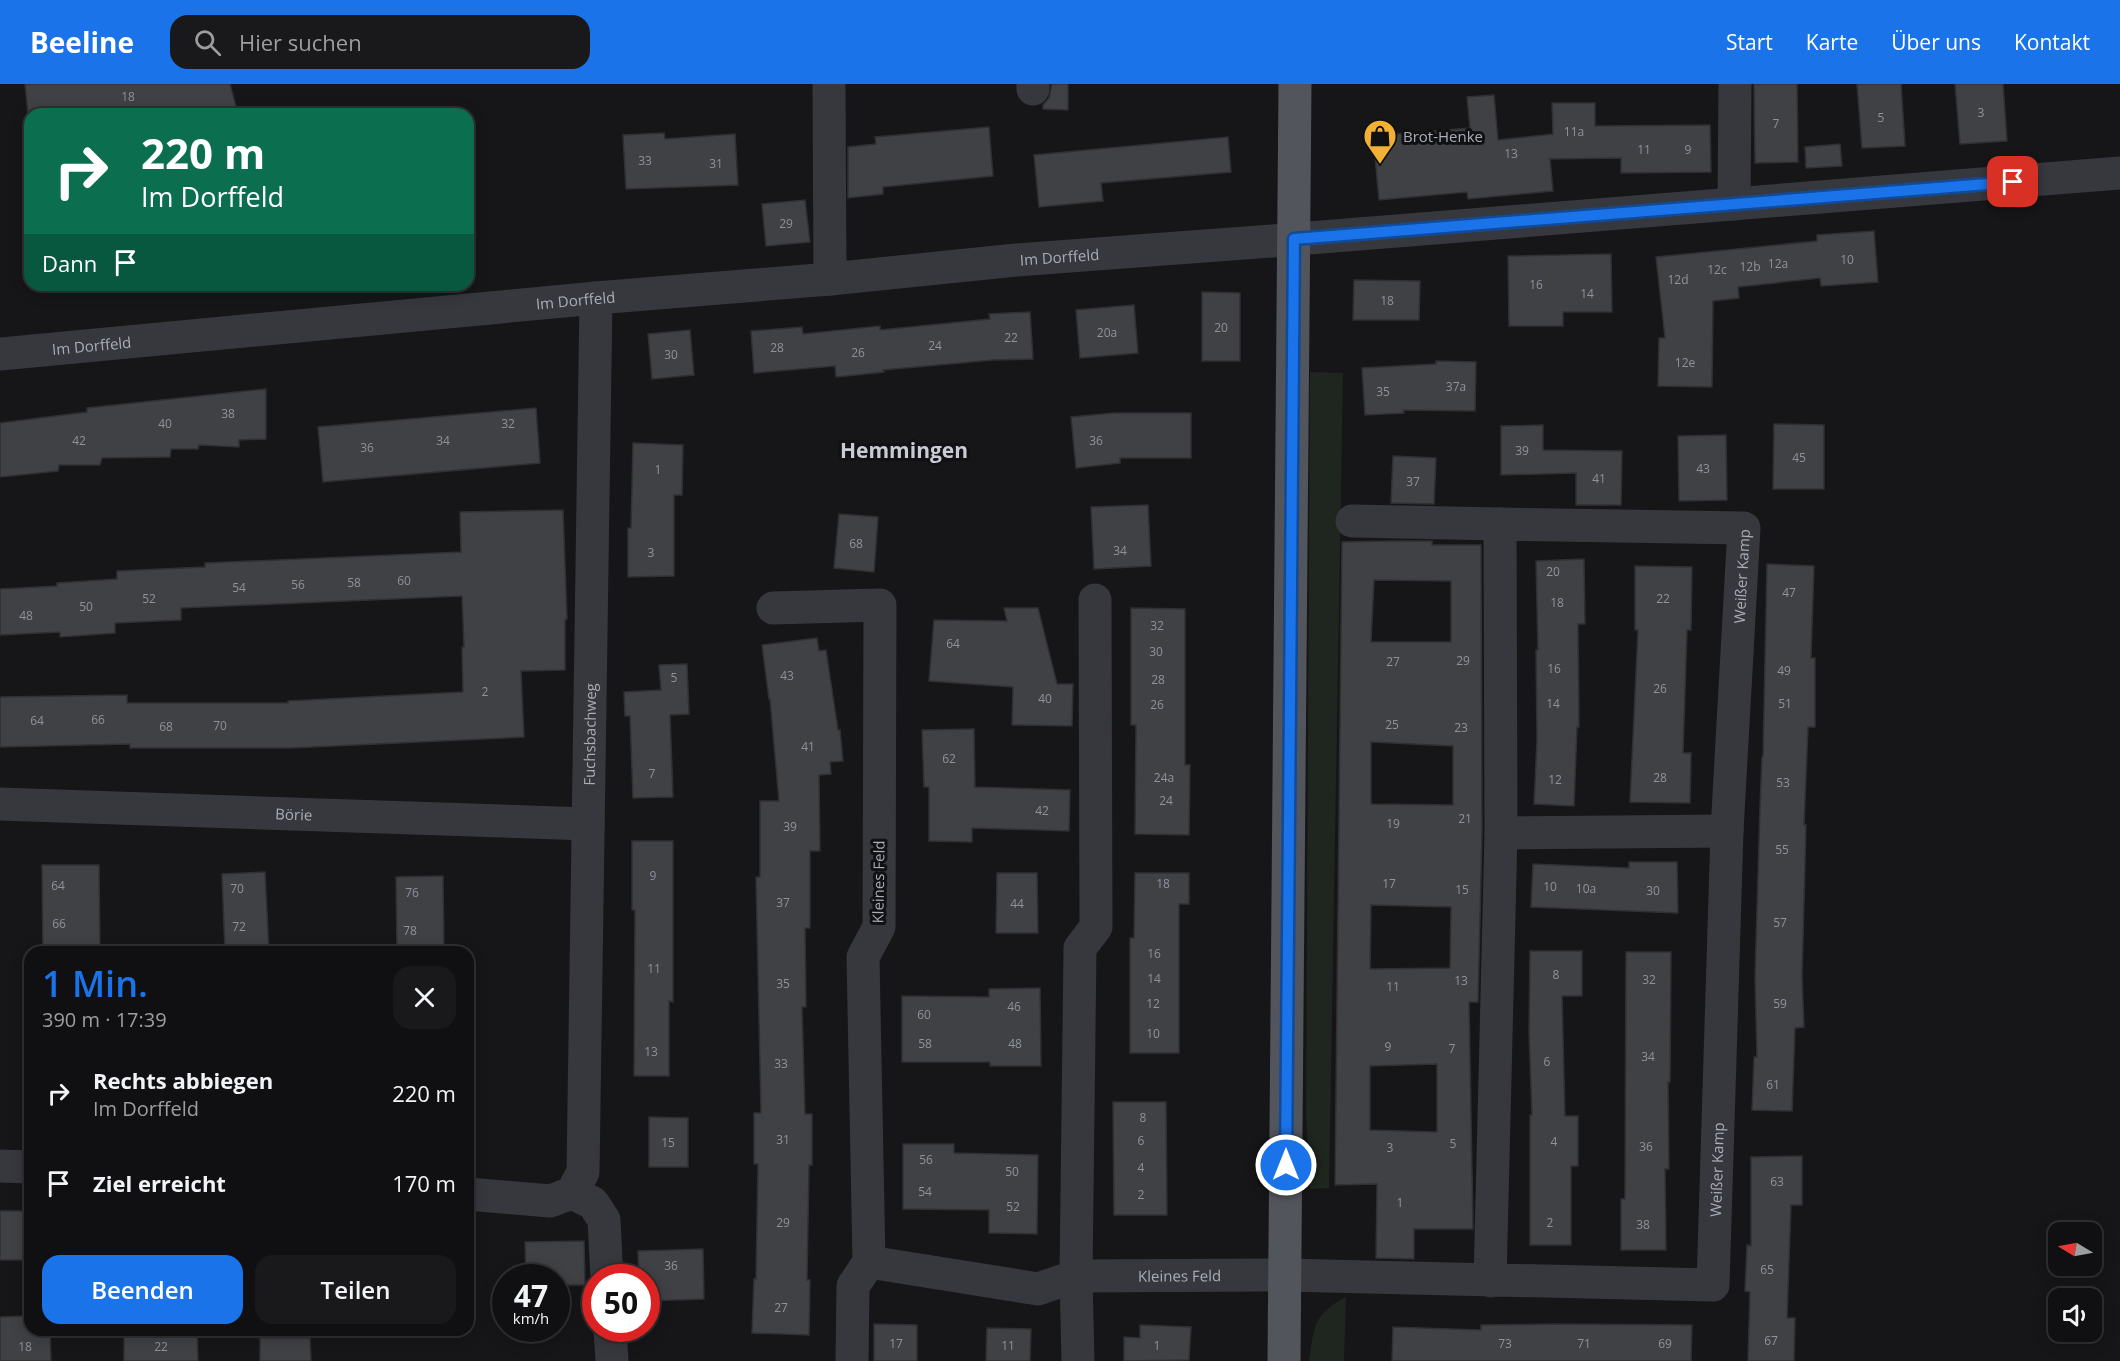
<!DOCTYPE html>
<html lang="de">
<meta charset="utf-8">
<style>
:root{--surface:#101012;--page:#19191b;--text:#f1f3f6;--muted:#9c9d9f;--line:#303032;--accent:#1a73e8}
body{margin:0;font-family:"Open Sans",sans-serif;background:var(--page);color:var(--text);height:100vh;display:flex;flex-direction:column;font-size:22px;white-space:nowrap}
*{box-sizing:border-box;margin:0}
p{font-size:20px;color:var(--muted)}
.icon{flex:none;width:33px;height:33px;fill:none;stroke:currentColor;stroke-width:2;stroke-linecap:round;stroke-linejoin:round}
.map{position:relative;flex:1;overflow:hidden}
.drawer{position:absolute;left:24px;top:862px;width:450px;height:390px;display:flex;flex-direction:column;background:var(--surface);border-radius:18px;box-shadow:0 3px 15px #0003,0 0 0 2px var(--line)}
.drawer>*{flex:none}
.hud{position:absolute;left:24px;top:24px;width:450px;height:183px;border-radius:18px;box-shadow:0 3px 15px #0003,0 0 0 2px var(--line);background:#0b6e4f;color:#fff;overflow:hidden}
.needle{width:39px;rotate:280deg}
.buttons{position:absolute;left:2048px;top:1138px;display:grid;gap:12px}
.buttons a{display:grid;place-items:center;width:54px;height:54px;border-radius:12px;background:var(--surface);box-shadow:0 3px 15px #0003,0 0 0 2px var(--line);font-size:30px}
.speed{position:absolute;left:492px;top:1180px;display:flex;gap:12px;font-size:30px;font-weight:700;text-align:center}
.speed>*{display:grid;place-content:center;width:78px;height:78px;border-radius:50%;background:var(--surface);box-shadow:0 3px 15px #0003,0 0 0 2px var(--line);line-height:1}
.speed small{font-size:15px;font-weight:400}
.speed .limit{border:9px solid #d22;background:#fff;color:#111}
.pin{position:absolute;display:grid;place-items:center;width:51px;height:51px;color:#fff;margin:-26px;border-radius:12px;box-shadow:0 3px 9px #0006}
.me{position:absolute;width:66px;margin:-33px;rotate:0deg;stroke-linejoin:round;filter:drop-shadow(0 0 4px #0008)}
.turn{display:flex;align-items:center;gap:21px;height:126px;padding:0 18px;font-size:27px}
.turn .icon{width:78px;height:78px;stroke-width:2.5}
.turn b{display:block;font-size:42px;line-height:51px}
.then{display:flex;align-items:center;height:57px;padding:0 18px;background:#0003;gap:12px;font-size:22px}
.round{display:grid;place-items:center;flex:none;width:63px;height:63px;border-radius:18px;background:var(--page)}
.headline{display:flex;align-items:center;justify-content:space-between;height:102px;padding:0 18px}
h1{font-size:36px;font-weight:600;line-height:45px;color:var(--accent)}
.cta{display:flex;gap:12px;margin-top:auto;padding:12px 18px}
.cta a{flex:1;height:69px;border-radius:18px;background:var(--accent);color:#fff;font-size:24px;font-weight:600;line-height:69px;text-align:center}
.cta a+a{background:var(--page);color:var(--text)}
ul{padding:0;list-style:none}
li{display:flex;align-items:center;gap:18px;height:90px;padding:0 18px}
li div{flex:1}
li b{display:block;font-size:22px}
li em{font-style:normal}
header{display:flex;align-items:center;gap:36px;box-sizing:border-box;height:84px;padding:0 30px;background:var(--accent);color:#fff}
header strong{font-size:28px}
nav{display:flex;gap:33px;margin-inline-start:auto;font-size:21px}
.search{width:420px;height:54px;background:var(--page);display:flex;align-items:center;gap:15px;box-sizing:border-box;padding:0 21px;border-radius:18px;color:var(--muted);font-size:22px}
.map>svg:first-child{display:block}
</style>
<header>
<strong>Beeline</strong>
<div class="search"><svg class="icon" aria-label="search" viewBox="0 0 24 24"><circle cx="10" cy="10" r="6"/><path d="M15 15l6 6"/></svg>Hier suchen</div>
<nav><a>Start</a><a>Karte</a><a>Über uns</a><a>Kontakt</a></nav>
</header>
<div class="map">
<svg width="2120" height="1277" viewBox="0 0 2120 1277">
<rect width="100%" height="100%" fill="#161618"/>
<path fill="#1e261f" d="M1310,288L1343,289L1329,1104L1310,1105L1306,1031Z
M1346,1213L1344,1277H1309C1314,1243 1313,1230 1346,1213Z"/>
<path fill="#404145" stroke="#303034" stroke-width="1.5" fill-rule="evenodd" d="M25,0H230L238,30H28Z
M1052,0H1068V26L1043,25V21L1049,14Z
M1754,0H1797L1798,78L1755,79Z
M1857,0H1901L1905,62L1862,64Z
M1955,0H2003L2007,57L1960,60Z
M1494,11L1498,56L1553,50L1552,19H1595V42L1710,41L1711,88L1621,89V74L1550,75L1553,107L1468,115L1467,108L1379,116L1373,52L1470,44L1467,13Z
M989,43L993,92L883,103V110L848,114V63L876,60L875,53Z
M664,49L665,55L735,50L738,101L626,105L623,51Z
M1228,53L1231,88L1101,99L1103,117L1039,123L1034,71Z
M1840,60L1842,82L1806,84L1805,63Z
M805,116L810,158L766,162L762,120Z
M1874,147L1878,198L1821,202L1820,194L1738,203L1739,214L1713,217L1712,303L1658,302L1659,254H1665L1656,173L1817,157V151Z
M1611,170L1612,228H1563V242H1509L1508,172Z
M1354,196L1420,197L1419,236H1353Z
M1202,208L1240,209V277H1202Z
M1134,221L1138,269L1080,274L1076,226Z
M1030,228L1033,275L993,276L883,286L884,288L836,293L835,282L754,289L751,247L802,243L803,250L880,242V246L990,235L989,230Z
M690,246L694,291L652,295L648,250Z
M1436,277L1476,278L1475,327L1403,326L1404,329L1365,331L1362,284L1436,280Z
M266,305V355L239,356V363L199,361L198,365H171L170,373L102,374L100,381H59L58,387L0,393V339L87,328V324Z
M536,324L540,379L323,398L318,343Z
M1114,329H1191V374H1120V379L1076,384L1071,333Z
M1774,340L1824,341V405H1773Z
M1543,341V366L1622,367L1621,421H1576V389L1501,391V342Z
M1726,351L1727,416L1679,417L1678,352Z
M633,359L683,361L682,411H674V492L628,493V444H631Z
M1393,372L1436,374L1434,420L1391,419Z
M1148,421L1151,482L1094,485L1091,423Z
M563,426L567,535L565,536V586L521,587L524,653L291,664H130V660L0,663V613L127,611V619H288V617L463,608L462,563H464L462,512L181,524V536L115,539V549L60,553V548L0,551V505L57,502V499L117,495V487L205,483V479L461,468L460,428Z
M839,430L878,433L874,488L834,484Z
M1389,457H1432V461H1481L1482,749L1478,918H1469L1473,1145H1414V1175L1376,1174L1377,1100L1335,1101L1342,458ZM1374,496L1451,497V558H1371ZM1371,658L1453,662V721L1371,720ZM1371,821L1451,823L1450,884L1370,885ZM1437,980V1048L1370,1046V982Z
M1584,475L1585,540H1578L1579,643H1577L1574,722L1534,720L1537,656L1536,566H1538L1536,477Z
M1767,480L1814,482L1811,574H1815V643H1808L1804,741H1806L1802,893L1804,943L1795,944L1792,1027L1752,1026L1754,973H1757L1755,894L1760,723L1762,673H1763Z
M1635,482L1692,483L1691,546H1687L1683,669H1691L1690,719L1630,718L1638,546H1635Z
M1004,524H1038L1057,600H1073L1072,642L1012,641L1013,603L929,597L934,536L1007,537Z
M1131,524L1185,525V681H1190L1189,751L1135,750L1136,641H1131Z
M817,554L819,567L826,566L838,646H840L843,677L830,678L831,690L819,691L820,767H810V844H805L806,923H802L805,1030H812V1081H809L807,1196H810L809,1251L752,1249L754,1195H756L758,1080H754V1029H761L756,793H760V717H779L770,615H769L762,561Z
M687,580L689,630L670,631L673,713L633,714L630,632H625L624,608L661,606L659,581Z
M974,645L975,703L1070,706L1069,747L972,744V758L929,757V703H924L922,646Z
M632,757H673V918L669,917V992H634L635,826H632Z
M1629,778H1677L1678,829L1531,823L1533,780L1629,784Z
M42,781H99L100,868H43Z
M265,788L269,868H225L222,790Z
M997,789H1037L1038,849H996Z
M1135,789H1189V820H1179V969H1130V854H1134Z
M443,792L444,868H397L396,793Z
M1530,867H1582V912H1562L1565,1032H1578V1082H1571V1161H1530V1031H1532L1529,948Z
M1626,868H1671L1670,998H1668L1669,1085H1665L1666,1166H1621V1115H1625Z
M1040,904L1041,982H990V978H902V912L989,913V905Z
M1113,1018H1166L1167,1131H1114Z
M649,1033L688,1034V1083H649Z
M903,1060H954V1069L1038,1071L1037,1150L989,1149V1126L903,1125Z
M1802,1072V1121H1791L1787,1234H1795L1794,1277H1748L1750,1208L1745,1207L1747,1161L1751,1162V1073Z
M0,1127H30V1176H0Z
M584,1157L585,1201H556V1194H526L525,1158Z
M703,1165L704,1215L646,1217V1194H639L638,1167Z
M30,1232V1246H50L51,1277H0V1233Z
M874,1240L917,1241V1277H874Z
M1555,1240L1692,1241L1691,1277H1392L1393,1243L1481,1246V1241Z
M1140,1241L1191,1243L1189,1276L1124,1277V1253L1140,1254Z
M987,1244L1031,1245L1030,1277H986Z
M124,1246H197L198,1277H124Z
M260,1254H310L311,1277H260Z"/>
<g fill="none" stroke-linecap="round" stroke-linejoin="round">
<g stroke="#37383d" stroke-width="33">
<path d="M829,0L830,195"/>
<path d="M1033,5V0"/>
<path d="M1734,120L1735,0"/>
<path id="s1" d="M0,270L596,214L830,195L1016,176L1272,157L2120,89"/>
<path d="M1352,437L1500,440"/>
<path id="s2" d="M773,524L880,521L879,843L863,873L869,1178L1038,1205L1076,1192L1285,1191L1713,1201L1727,747L1744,444L1500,440L1501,749L1490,1197"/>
<path id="s3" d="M0,720L588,740"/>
<path d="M1501,749L1727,747"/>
<path d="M0,1082L30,1083"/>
<path d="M572,1109L593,1119L604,1136L607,1194"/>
<path id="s4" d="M468,1110L550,1117L572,1109L583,1088L596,214"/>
<path d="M610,1245L612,1277"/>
<path d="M852,1277L853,1202L869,1178"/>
<path d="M1078,1277L1076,1192L1080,864L1096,843L1095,516"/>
</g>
<path stroke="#53555c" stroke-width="33" d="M1284,1277L1295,0"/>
</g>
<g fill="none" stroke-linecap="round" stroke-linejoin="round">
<g stroke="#114b97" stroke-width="15">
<path id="route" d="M1286,1081L1294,155L2013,98"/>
</g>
<use href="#route" stroke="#1a73e8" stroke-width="10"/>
</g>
<defs>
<g id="shop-pin" transform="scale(1.725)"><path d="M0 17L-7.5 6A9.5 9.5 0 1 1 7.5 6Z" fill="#f2b134" stroke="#111113"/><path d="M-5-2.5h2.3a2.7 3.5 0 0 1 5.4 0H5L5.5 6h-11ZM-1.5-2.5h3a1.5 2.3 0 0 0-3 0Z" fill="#111"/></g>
</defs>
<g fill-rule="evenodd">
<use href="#shop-pin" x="1380" y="52"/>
</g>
<g text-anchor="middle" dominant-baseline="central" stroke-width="6" stroke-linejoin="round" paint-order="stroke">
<g font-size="12" fill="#8e929b">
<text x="128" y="12">18</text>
<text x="1981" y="28">3</text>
<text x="1881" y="33">5</text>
<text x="1776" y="39">7</text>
<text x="1574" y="47">11a</text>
<text x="1644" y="65">11</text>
<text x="1688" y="65">9</text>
<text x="1511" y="69">13</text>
<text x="645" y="76">33</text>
<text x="716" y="79">31</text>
<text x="786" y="139">29</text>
<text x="1847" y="175">10</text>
<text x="1778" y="179">12a</text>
<text x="1750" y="182">12b</text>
<text x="1717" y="185">12c</text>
<text x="1678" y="195">12d</text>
<text x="1536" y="200">16</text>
<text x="1587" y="209">14</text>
<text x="1387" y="216">18</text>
<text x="1221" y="243">20</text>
<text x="1107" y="248">20a</text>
<text x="1011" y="253">22</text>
<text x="935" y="261">24</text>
<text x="777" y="263">28</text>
<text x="858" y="268">26</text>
<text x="671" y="270">30</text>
<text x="1685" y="278">12e</text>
<text x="1456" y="302">37a</text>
<text x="1383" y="307">35</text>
<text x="228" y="329">38</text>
<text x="165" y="339">40</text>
<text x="508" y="339">32</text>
<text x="79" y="356">42</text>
<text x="443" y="356">34</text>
<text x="1096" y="356">36</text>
<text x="367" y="363">36</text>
<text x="1522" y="366">39</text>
<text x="1799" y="373">45</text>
<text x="1703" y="384">43</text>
<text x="658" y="385">1</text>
<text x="1599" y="394">41</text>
<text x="1413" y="397">37</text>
<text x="856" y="459">68</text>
<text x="1120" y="466">34</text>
<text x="651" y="468">3</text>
<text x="1553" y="487">20</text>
<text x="404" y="496">60</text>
<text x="354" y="498">58</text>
<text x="298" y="500">56</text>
<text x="239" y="503">54</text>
<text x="1789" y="508">47</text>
<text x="149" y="514">52</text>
<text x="1663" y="514">22</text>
<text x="1557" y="518">18</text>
<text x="86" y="522">50</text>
<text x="26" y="531">48</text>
<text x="1157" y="541">32</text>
<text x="953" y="559">64</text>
<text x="1156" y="567">30</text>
<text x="1463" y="576">29</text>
<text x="1393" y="577">27</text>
<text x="1554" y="584">16</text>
<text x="1784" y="586">49</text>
<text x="787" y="591">43</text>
<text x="674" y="593">5</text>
<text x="1158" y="595">28</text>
<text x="1660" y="604">26</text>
<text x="485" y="607">2</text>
<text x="1045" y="614">40</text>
<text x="1553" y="619">14</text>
<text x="1785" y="619">51</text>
<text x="1157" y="620">26</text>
<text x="98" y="635">66</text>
<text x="37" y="636">64</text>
<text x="1392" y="640">25</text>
<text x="220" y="641">70</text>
<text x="166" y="642">68</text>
<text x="1461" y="643">23</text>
<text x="808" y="662">41</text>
<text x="949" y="674">62</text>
<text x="652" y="689">7</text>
<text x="1164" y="693">24a</text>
<text x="1660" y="693">28</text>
<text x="1555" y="695">12</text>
<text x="1783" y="698">53</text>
<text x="1166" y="716">24</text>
<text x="1042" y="726">42</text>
<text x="1465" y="734">21</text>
<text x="1393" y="739">19</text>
<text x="790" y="742">39</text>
<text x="1782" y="765">55</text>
<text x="653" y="791">9</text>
<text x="1163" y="799">18</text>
<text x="1389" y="799">17</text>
<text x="58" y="801">64</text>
<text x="1550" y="802">10</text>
<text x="237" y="804">70</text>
<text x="1586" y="804">10a</text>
<text x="1462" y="805">15</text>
<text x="1653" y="806">30</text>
<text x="412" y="808">76</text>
<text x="783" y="818">37</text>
<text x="1017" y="819">44</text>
<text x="1780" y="838">57</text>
<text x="59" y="839">66</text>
<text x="239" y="842">72</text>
<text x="410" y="846">78</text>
<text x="1154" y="869">16</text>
<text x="654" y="884">11</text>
<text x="1556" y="890">8</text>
<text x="1154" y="894">14</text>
<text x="1649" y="895">32</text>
<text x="1461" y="896">13</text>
<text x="783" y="899">35</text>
<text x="1393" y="902">11</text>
<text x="1153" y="919">12</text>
<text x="1780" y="919">59</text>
<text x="1014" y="922">46</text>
<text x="924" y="930">60</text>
<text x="1153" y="949">10</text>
<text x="925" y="959">58</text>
<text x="1015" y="959">48</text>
<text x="1388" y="962">9</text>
<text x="1452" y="964">7</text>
<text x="651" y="967">13</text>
<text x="1648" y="972">34</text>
<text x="1547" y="977">6</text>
<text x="781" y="979">33</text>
<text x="1773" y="1000">61</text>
<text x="1143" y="1033">8</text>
<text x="783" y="1055">31</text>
<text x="1141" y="1056">6</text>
<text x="1554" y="1057">4</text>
<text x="668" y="1058">15</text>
<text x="1453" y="1059">5</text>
<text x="1646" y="1062">36</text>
<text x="1390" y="1063">3</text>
<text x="926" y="1075">56</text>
<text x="1141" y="1083">4</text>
<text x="1012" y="1087">50</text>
<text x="1777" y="1097">63</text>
<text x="925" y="1107">54</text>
<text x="1141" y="1110">2</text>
<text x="1400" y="1118">1</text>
<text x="1013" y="1122">52</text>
<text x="783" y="1138">29</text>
<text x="1550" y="1138">2</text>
<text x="1643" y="1140">38</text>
<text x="671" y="1181">36</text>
<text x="1767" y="1185">65</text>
<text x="781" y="1223">27</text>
<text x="1771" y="1256">67</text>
<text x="896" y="1259">17</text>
<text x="1505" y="1259">73</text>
<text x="1584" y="1259">71</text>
<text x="1665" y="1259">69</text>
<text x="1008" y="1261">11</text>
<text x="1157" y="1261">1</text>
<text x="25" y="1262">18</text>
<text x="161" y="1262">22</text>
</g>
<g font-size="15" fill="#a8adb8" stroke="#111113" text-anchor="start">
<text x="1403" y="52">Brot-Henke</text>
</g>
<g font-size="15" fill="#a8adb8" stroke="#111113">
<text stroke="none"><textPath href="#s1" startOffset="1064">Im Dorffeld</textPath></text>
<text stroke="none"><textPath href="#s1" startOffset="578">Im Dorffeld</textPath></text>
<text stroke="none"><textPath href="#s1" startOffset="92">Im Dorffeld</textPath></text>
<text stroke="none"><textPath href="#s2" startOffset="2326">Weißer Kamp</textPath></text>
<text stroke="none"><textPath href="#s4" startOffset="567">Fuchsbachweg</textPath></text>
<text stroke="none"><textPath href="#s3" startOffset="294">Börie</textPath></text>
<text transform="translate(878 798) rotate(-89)">Kleines Feld</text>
<text stroke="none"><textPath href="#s2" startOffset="1732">Weißer Kamp</textPath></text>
<text stroke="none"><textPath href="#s2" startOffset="1083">Kleines Feld</textPath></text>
</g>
<g font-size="21" font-weight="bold" fill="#c9ccd4" stroke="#111113">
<text x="904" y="366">Hemmingen</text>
</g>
</g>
</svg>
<div class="buttons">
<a><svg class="needle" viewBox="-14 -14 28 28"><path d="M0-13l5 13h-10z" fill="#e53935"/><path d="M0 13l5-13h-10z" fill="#9c9d9f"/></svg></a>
<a><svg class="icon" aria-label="sound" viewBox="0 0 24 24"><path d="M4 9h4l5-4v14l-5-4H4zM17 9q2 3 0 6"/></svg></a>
</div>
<div class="speed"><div>47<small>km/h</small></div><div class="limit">50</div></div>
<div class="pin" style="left:2013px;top:98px;background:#d93025"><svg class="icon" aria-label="arrive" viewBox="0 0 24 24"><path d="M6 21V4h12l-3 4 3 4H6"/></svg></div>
<svg class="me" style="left:1286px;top:1081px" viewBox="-20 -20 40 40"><circle r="17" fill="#1a73e8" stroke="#fff" stroke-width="3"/><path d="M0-11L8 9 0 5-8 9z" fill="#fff"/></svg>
<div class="hud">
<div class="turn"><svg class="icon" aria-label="right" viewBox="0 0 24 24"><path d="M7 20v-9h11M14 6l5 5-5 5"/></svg><div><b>220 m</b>Im Dorffeld</div></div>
<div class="then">Dann<svg class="icon" aria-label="arrive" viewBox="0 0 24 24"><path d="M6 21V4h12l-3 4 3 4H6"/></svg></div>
</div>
<section class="drawer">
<div class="headline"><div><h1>1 Min.</h1><p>390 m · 17:39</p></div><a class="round"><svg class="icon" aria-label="close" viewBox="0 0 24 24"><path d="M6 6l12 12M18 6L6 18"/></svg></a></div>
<ul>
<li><svg class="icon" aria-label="right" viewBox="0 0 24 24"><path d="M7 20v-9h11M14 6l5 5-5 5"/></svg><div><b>Rechts abbiegen</b><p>Im Dorffeld</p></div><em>220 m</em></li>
<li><svg class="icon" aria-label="arrive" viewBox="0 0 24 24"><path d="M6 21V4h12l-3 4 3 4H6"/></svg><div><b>Ziel erreicht</b></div><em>170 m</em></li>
</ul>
<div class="cta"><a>Beenden</a><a>Teilen</a></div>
</section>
</div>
